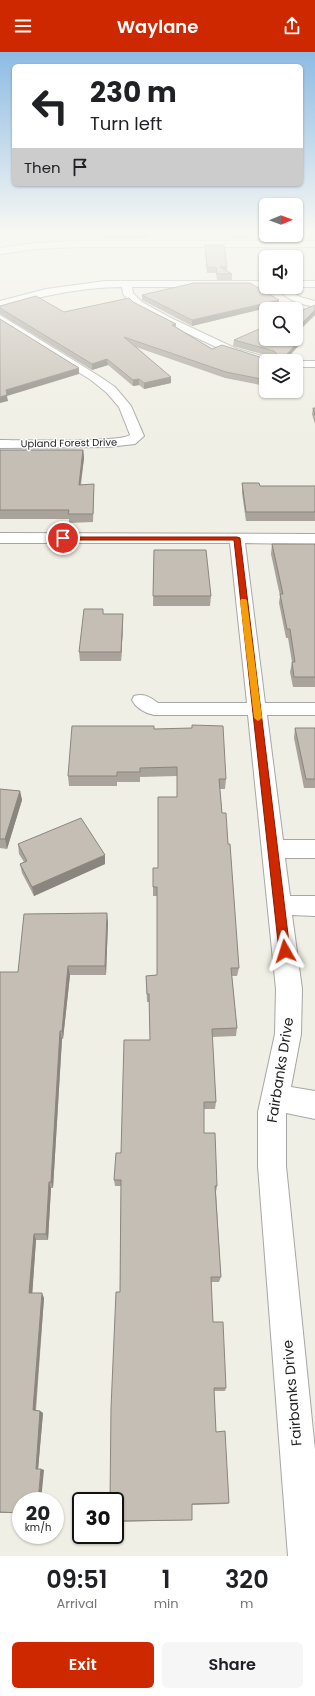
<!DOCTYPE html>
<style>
:root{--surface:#fff;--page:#f6f6f6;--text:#202124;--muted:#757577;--accent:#ce2800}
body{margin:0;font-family:Poppins,sans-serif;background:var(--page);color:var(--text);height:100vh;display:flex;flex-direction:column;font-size:15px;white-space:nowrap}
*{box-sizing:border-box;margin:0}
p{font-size:13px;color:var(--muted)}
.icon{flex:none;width:22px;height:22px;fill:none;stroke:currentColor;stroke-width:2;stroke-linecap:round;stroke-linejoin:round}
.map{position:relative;height:1504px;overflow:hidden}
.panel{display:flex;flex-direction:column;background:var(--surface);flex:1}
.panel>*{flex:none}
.guide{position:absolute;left:12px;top:12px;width:291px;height:122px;border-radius:6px;box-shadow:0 1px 3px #0004;background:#fff;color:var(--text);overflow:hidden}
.needle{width:26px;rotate:89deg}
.fabs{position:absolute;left:259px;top:146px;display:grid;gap:8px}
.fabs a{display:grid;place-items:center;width:44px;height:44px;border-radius:6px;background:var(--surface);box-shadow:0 1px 3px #0004;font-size:20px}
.speed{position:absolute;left:12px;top:1440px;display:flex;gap:8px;font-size:20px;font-weight:700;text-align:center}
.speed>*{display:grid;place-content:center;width:52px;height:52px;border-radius:50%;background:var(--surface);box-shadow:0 1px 3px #0004;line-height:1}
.speed small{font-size:10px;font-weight:400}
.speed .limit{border:2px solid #111;border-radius:6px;background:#fff;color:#111}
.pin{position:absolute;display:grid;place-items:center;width:34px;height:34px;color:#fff;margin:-17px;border:2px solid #fff;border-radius:50%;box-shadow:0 1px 4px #0007}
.me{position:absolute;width:44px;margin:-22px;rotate:354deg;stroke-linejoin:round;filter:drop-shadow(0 0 3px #0008)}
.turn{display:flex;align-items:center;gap:14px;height:84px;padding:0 12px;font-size:18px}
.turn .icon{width:52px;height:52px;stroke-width:2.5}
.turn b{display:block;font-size:28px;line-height:34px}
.then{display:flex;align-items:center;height:38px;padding:0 12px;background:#0003;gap:8px;font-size:15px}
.eta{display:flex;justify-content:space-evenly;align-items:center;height:68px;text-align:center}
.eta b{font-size:24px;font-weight:600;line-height:28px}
.cta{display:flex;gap:8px;margin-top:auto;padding:8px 12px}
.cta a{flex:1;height:46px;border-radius:6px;background:var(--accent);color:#fff;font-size:16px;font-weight:600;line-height:46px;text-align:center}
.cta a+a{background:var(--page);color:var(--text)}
header{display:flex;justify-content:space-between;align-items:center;height:52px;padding:0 12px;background:var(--accent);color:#fff;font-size:18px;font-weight:600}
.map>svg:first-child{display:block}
</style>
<header><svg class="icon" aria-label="menu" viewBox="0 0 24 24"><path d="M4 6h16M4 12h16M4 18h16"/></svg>Waylane<svg class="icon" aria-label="share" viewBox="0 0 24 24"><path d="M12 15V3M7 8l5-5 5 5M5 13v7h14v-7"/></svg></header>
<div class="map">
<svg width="315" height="1504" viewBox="0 0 315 1504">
<rect width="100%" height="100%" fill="#f0efe5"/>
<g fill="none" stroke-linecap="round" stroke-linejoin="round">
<g stroke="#a6a6a6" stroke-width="2">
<path id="street" d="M80,189H315V195H80L36,197L0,202V196L36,191Z
M105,229H266V235H132L133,241L142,250L171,266L237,297L273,307L275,309H266V312L229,301L163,270L134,254L123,242L122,235C80,235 40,245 0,255V249L46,237Z
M296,229H315V235H296Z
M276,235H286L300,245L315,249V255C300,252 286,248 276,235Z
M0,263L99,324L115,335L131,354L144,384L135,392L108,395L0,396V388C20,388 119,391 130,383L119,355L107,341L91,328L0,271Z
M294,309H315V315H296V309Z
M0,481L315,482V492L245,491L265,651H315V663H267L283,788H315V806H285L290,844H315V864L292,863L302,937L301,982L291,1035L315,1039V1067L286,1061V1114L315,1398V1504H288L258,1114V1060L275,982L276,937L248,663H154C145,661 136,656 132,648L134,644C144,641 150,645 158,651H247L230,491H0Z"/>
</g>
<use href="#street" fill="#fff" fill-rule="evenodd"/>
</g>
<path fill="#a9a39b" d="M102,182H149V186L103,187Z
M231,182H250V185H247V187H232Z
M205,193L227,215V219L232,222V228H217L216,221H207L205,198Z
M142,243L279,248V253L192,274L142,248Z
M133,250L176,272V275L212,297L266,307L269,304L233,294L234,288L301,291L266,309V334L225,326L136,295L171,325V331L144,337L139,333L133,334L108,313L92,318L0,262V254L64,260Z
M313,356H315V372L312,362Z
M0,398H83L84,406L81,433L94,441L93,470L69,471V467H0Z
M242,431L260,434H315V469H246L242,441Z
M272,492H315V635H293L290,620L292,610L288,586H286L279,551L280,544L271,502Z
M154,498L211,544L210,554H153Z
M103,562H123V572L121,609H80L79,600Z
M295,676H315V736H304L294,686Z
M154,677L226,727L225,737H220L222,761L228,792L239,916L237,924H232L237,976L236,984L212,985L216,1050L215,1057H204V1081L217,1134L216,1140L221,1225L219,1230H211L213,1270L226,1336L225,1339H214L216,1380L229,1451L227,1452L192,1453V1468H191L115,1470L120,1240L121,1134H115L114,1128L121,1101L150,988L149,950H147L146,924L157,923V844H153V816H158L177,745V724L140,725V730H117V734H69L68,724Z
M0,737L20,739L22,748L7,797L0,796Z
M18,792L105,812L34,844L22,821L20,812L24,810L19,802Z
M108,870L106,923H70L63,987H62L53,1136H51L48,1188H36L32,1241L44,1246L36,1359H40L43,1361L38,1417H41L44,1418L21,1449V1461H0V920H18Z"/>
<path fill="#8a857e" d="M279,248V253L192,274V268Z
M315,258V263L296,282V277Z
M302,285L301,291L285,309H281Z
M107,307L108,313L92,318V312Z
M79,316V322L7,344L8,349L0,351V345L6,338Z
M171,325V331L144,337V331Z
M139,327V333L133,334V328Z
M83,398L84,406L79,441V433Z
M123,562V572L121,609V600Z
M20,739L22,748L7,797L5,787Z
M105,803V812L34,844L32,835Z
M107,861L108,870L106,923L105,914Z
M68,914L70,923L63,987L62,979Z
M60,979L62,987L53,1136L51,1130Z
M49,1130L51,1136L48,1188L46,1182Z
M34,1182L36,1188L32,1246L29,1241Z
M42,1241L44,1246L35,1361L33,1358Z
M40,1359L43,1361L38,1418L36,1417Z
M41,1417L44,1418L41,1449H38Z"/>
<path fill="#c5beb4" stroke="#8a857e" d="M205,193H224L227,215H220L232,222H217L216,215L207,216Z
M194,231H250L279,248L192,268L142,243Z
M36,244L64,260L129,246L133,250L176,272L172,273L212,297L222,293L266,307L268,304H277V302L274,299L234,288L266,274V287H296V284L302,285L281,309H266V328L226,320L124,285L171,325L144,331L139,327L133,328L107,307L92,312L0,256V254Z
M315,253V258L296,277V261Z
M0,267L79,316L6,338L7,343L0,345Z
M313,356H315V363Z
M0,398H83L79,433L94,432L93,462H68L69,458H0Z
M242,431H259L260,434H315V460H246Z
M272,492H315V625H294L292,610H295L290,577H287L280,542H283Z
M154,498H206L211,544H153Z
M84,557H103V562H123L121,600H79Z
M192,673L223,674L226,727H219L222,761H226L228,792H230L239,916H231L237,976L212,977L216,1050H204V1081H215L217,1134H215L221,1225H211L213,1270H223L226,1336H214L216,1380L225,1379L229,1451L192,1452V1468L115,1469V1449H110L111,1356L116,1240H120L121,1128H114L116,1101H121L124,988H150L149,942H147L146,924L157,923V835H153V816H158V745H177V715L140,716V720H117V724H68L72,674H154V677L192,676Z
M295,676H315V727H306Z
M0,737L20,739L5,787H0Z
M81,766L105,803L32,835L20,812L27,809L18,792Z
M107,861L105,914H68L62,979H60L51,1130H49L46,1182H34L29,1241H42L33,1358L40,1359L36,1417H41L38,1449H21V1461L0,1460V920H18L24,862Z"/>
<linearGradient id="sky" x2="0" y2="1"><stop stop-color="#8dbbe4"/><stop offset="0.46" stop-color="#f8f8f3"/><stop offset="1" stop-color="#f8f8f3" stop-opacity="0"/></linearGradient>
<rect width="315" height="393" fill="url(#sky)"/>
<path fill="#ce2800" stroke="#861a00" d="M61,485H237L240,486L290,899L288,902L285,903L281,902L279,899L234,488H63L60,486Z"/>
<path fill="#f59e0b" d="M241,547H246L247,549L262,666L258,669L254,666L240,549Z"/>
<g text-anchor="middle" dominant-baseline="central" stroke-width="3" stroke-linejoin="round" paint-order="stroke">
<g font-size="10" fill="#1f1f1f" stroke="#fff">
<text transform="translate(69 391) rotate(-1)">Upland Forest Drive</text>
</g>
<g font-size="14" fill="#1f1f1f" stroke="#fff">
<text transform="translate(280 1018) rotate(-81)">Fairbanks Drive</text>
<text transform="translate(292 1341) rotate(-95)">Fairbanks Drive</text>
</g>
</g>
</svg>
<div class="fabs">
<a><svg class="needle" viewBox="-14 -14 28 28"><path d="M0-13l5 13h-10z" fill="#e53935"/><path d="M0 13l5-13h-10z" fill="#757577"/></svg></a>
<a><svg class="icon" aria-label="sound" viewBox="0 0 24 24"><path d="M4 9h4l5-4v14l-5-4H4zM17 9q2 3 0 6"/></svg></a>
<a><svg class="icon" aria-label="search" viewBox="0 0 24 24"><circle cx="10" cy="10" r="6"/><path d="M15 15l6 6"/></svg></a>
<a><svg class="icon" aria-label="layers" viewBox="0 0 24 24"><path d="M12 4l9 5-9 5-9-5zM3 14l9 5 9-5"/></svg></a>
</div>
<div class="speed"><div>20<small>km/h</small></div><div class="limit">30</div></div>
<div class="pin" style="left:63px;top:486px;background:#d93025"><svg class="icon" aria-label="arrive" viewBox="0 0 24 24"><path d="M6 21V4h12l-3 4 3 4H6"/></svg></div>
<svg class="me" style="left:285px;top:899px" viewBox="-20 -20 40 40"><path d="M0-17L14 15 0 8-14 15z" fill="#ce2800" stroke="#fff" stroke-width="4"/></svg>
<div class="guide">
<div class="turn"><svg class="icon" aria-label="left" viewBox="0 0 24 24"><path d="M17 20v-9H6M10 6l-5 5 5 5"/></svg><div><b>230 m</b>Turn left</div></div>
<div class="then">Then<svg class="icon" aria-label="arrive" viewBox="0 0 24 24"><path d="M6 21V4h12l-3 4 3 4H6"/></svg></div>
</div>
</div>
<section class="panel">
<div class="eta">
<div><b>09:51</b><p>Arrival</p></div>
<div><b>1</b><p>min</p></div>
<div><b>320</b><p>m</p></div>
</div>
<div class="cta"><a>Exit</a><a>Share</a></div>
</section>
